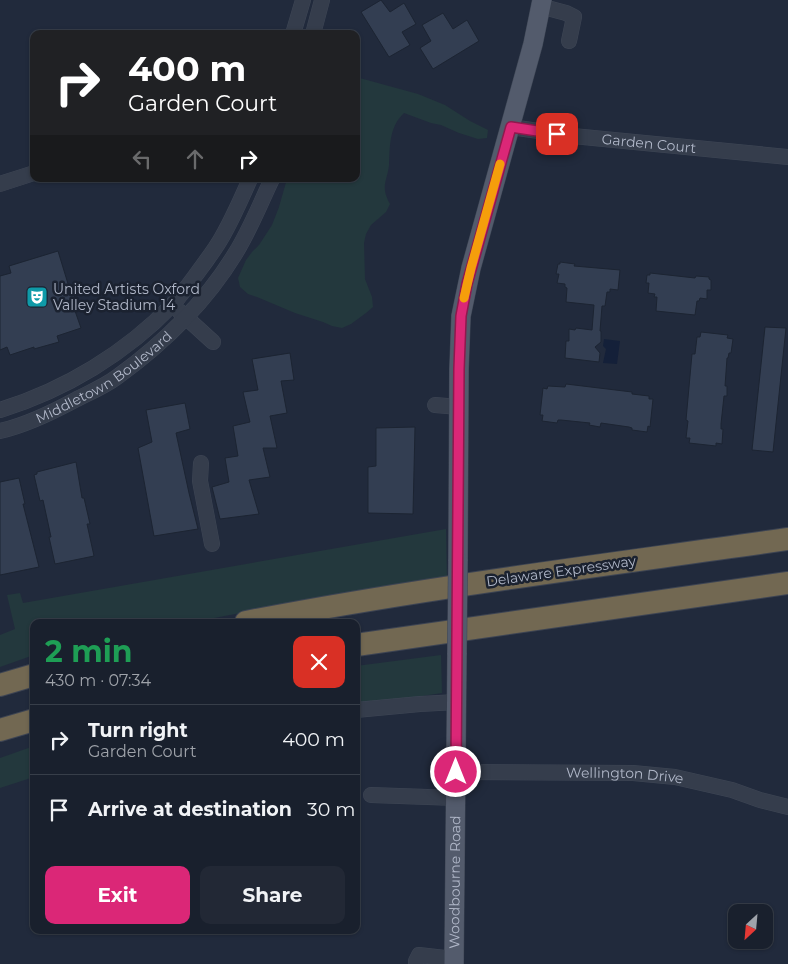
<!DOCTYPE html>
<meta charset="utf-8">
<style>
:root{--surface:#19202d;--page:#222835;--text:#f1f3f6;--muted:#9fa3aa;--line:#373e49;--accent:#db2777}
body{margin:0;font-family:Montserrat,sans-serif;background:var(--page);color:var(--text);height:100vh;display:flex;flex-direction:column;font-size:19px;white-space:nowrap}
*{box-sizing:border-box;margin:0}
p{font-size:16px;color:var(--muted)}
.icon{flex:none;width:28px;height:28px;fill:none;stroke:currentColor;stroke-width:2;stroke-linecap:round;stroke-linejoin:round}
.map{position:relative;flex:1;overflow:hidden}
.side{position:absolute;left:30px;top:619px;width:330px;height:315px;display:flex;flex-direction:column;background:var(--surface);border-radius:10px;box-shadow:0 1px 4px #0004,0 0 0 1px var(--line)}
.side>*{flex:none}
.banner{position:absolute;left:30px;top:30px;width:330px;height:152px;border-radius:10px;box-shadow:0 1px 4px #0004,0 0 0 1px var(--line);background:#202124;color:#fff;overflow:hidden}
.needle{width:32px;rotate:206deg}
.tools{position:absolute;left:728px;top:904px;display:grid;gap:10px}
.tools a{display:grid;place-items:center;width:45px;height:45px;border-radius:10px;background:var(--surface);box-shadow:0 1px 4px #0004,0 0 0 1px var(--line);font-size:25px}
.pin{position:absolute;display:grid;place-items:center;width:42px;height:42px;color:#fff;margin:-21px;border-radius:10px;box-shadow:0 2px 8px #0006}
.me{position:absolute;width:55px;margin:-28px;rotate:0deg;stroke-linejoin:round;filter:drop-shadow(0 0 4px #0008)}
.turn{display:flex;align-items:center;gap:18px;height:105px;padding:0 15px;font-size:22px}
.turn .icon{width:65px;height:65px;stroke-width:2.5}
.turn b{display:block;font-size:35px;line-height:42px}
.lanes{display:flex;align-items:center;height:48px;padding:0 15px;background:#0003;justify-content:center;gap:25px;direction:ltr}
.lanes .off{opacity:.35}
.round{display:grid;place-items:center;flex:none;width:52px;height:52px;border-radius:10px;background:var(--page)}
.head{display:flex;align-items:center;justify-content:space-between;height:85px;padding:0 15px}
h1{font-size:30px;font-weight:700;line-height:38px;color:#1e9e55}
.primary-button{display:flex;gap:10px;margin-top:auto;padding:10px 15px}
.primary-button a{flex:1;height:58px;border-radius:10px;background:var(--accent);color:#fff;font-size:20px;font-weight:700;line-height:58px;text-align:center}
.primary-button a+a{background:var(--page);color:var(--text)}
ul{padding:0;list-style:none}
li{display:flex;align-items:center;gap:15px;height:70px;padding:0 15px;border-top:1px solid var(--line)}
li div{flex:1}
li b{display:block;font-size:19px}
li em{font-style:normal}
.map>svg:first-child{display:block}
</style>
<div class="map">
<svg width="788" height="964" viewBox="0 0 788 964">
<rect width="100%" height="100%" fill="#212a3c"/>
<path fill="#23383d" d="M356,77L418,94L445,105L470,121L488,130L487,138L478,139L459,133L441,125L431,123L404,113C389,127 390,146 389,165C387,182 380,186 390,204L386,212L371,225L366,234L364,243L365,279L372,297L373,307L366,313L351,324L342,328L332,326L323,322L295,313L257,297L248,294L240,287L238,278L246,260L252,252L259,245L272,225L279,207L287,179H356Z
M446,529L447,580L304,601L193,622H34V655L0,667V635L15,629L7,595L20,593L23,603Z
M441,655L442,693L356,706V666Z
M34,746V777L0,788V758Z"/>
<path fill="#142039" d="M604,339L620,341L617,364L603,363L606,349L603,346Z"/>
<path fill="#333e52" stroke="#1c2432" d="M381,0L390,12L404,3L416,24L402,32L410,45L389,57L361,12Z
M443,13L453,29L467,20L479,41L433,69L420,48L431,41L422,25Z
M58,251L69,287L71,286L78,308H74L81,328L57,336L59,342L34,349V347L10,355L7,347L0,350V276L11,273L9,266Z
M560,262L575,264L574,266L620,270L618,290L610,289V292H607L605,306H602L600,331H601V342L595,347L600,353L599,362L565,358L566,341H569V329L575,330L576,328L592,330L594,305L566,302L567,288L565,287V284L557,283L559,274H556L558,264H560Z
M650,273L695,278L696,276L709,277V279L711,280V290H707V299L700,298L699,301H697L695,315L656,311L657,297H654L655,294L648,293L649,283H646L647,275H650Z
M765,327L786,328L773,452L752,450Z
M701,332L728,335L727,338L733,339L731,353H729L728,358H727L725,386H727V396H724L721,424V429H723L722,444L716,443V446L689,443L690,438H686L688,421L686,420L692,354H695L697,337H700Z
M290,353L294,380L281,381L287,413L270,416L277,448H263L270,477L249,480L259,514L220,519L212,487L229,482L225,458L238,456L233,426L250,422L243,392L258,390L252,359Z
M566,384L632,392V394L649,396V399H653L650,427L648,426L647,432L632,430V428L629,427L601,423L600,427L589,425L590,423L561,420H558L557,423L542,421L543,415H540L543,388L547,389L548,386L565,387Z
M185,403L190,429L176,433L189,493L198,529L154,536L138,448L152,442L146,410Z
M415,427L413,514L368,513V467L376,466V428Z
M76,462L82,498H84L90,524H87L94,556L55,564L49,537H51L43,500L40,501L34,475L37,474V472Z
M19,478L25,504H23L39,567L0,575V482Z"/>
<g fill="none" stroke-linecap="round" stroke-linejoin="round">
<g stroke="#3e4655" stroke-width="16">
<g id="minor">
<path d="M540,6L566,13L574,17L569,41"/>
<path d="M293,34L303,0"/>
<path d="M313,34L322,0"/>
<path id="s1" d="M511,127L573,136L788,157"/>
<path d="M0,184L34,173"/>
<path d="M179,311L213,342"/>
<path d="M435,405L459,407"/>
<path d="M0,410C65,390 126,353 173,304C183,293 192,280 201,268C208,258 216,248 222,237C233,218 241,199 250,179"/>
<path id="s2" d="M0,431C27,425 53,412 77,399C91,392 105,386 117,377C164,343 205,303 235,254C250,230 260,204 272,179"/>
<path d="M201,463L200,481L212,544"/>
<path d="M356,710L420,704L457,702"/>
<path id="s3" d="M456,772L633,773L675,777L732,790L760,800L788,807"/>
<path d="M371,795L456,798"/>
<path d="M416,964V961L419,955L454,959"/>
</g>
</g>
<g stroke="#3e4655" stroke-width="20">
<g id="major">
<path d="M458,561L459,369L461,316L471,268L533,44L542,0"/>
<path id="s4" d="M454,964L457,653"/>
</g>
</g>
<g stroke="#3d4453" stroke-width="24">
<path id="highway" d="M246,622C426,587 607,565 788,539
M356,645L788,583
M0,685L34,675
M0,730L34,720"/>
</g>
<use href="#minor" stroke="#353d4c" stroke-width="15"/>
<use href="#major" stroke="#535b6c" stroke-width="19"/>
<use href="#highway" stroke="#726852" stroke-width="22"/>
<g stroke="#3e4655" stroke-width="20" stroke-linecap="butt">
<path id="major-bridge" d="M457,653L458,561"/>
</g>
<use href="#major-bridge" stroke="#535b6c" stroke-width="19"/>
</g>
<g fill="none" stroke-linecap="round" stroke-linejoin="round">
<g stroke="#8e194d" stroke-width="12">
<path id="route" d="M456,772L459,369L461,316L467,284L511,127L557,134"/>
</g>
<use href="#route" stroke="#db2777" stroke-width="9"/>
<path stroke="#f59e0b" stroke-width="9" d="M464,298L471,268L500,164"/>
</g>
<defs>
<g id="theatre-square" transform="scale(1.125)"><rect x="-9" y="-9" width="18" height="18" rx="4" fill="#0f9aa8" stroke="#1b2230"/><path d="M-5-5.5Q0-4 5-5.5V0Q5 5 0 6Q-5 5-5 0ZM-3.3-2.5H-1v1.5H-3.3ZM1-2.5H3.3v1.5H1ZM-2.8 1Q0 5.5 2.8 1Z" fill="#fff"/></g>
</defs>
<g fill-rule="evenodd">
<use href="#theatre-square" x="37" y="297"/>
</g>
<g text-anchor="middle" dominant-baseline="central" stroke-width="5" stroke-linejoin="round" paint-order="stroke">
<g font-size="14" fill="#b0b7c8" stroke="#1b2230">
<text stroke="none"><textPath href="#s1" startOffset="139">Garden Court</textPath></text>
<text stroke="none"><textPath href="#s2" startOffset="118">Middletown Boulevard</textPath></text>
<text transform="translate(561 571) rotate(-8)">Delaware Expressway</text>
<text stroke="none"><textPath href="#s3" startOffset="169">Wellington Drive</textPath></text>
<text stroke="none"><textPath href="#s4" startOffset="82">Woodbourne Road</textPath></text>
</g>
<g font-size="14" fill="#b0b7c8" stroke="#1b2230" text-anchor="start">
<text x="53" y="289">United Artists Oxford<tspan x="53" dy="16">Valley Stadium 14</tspan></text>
</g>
</g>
</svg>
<div class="tools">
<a><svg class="needle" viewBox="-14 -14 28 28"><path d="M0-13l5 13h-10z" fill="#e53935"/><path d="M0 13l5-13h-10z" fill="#9fa3aa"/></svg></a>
</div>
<div class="pin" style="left:557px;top:134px;background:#d93025"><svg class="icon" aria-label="arrive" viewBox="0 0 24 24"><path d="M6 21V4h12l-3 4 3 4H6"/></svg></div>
<svg class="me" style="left:456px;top:772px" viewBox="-20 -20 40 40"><circle r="17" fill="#db2777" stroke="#fff" stroke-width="3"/><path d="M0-11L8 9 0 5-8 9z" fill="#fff"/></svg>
<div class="banner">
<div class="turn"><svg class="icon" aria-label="right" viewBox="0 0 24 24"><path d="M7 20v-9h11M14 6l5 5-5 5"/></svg><div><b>400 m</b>Garden Court</div></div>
<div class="lanes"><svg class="icon off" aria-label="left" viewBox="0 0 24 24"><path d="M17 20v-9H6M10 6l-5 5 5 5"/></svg><svg class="icon off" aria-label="ahead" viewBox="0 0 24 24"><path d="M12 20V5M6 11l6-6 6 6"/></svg><svg class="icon" aria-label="right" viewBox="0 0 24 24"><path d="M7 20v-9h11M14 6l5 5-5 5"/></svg></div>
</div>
<section class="side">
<div class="head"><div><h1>2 min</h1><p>430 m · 07:34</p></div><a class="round" style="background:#d93025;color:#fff"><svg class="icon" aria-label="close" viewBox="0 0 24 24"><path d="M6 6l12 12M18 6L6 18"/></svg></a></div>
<ul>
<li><svg class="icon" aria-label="right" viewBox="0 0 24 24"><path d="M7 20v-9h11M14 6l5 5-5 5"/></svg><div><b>Turn right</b><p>Garden Court</p></div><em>400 m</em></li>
<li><svg class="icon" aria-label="arrive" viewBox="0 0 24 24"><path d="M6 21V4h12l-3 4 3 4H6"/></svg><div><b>Arrive at destination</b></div><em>30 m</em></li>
</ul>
<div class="primary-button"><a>Exit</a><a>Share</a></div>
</section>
</div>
